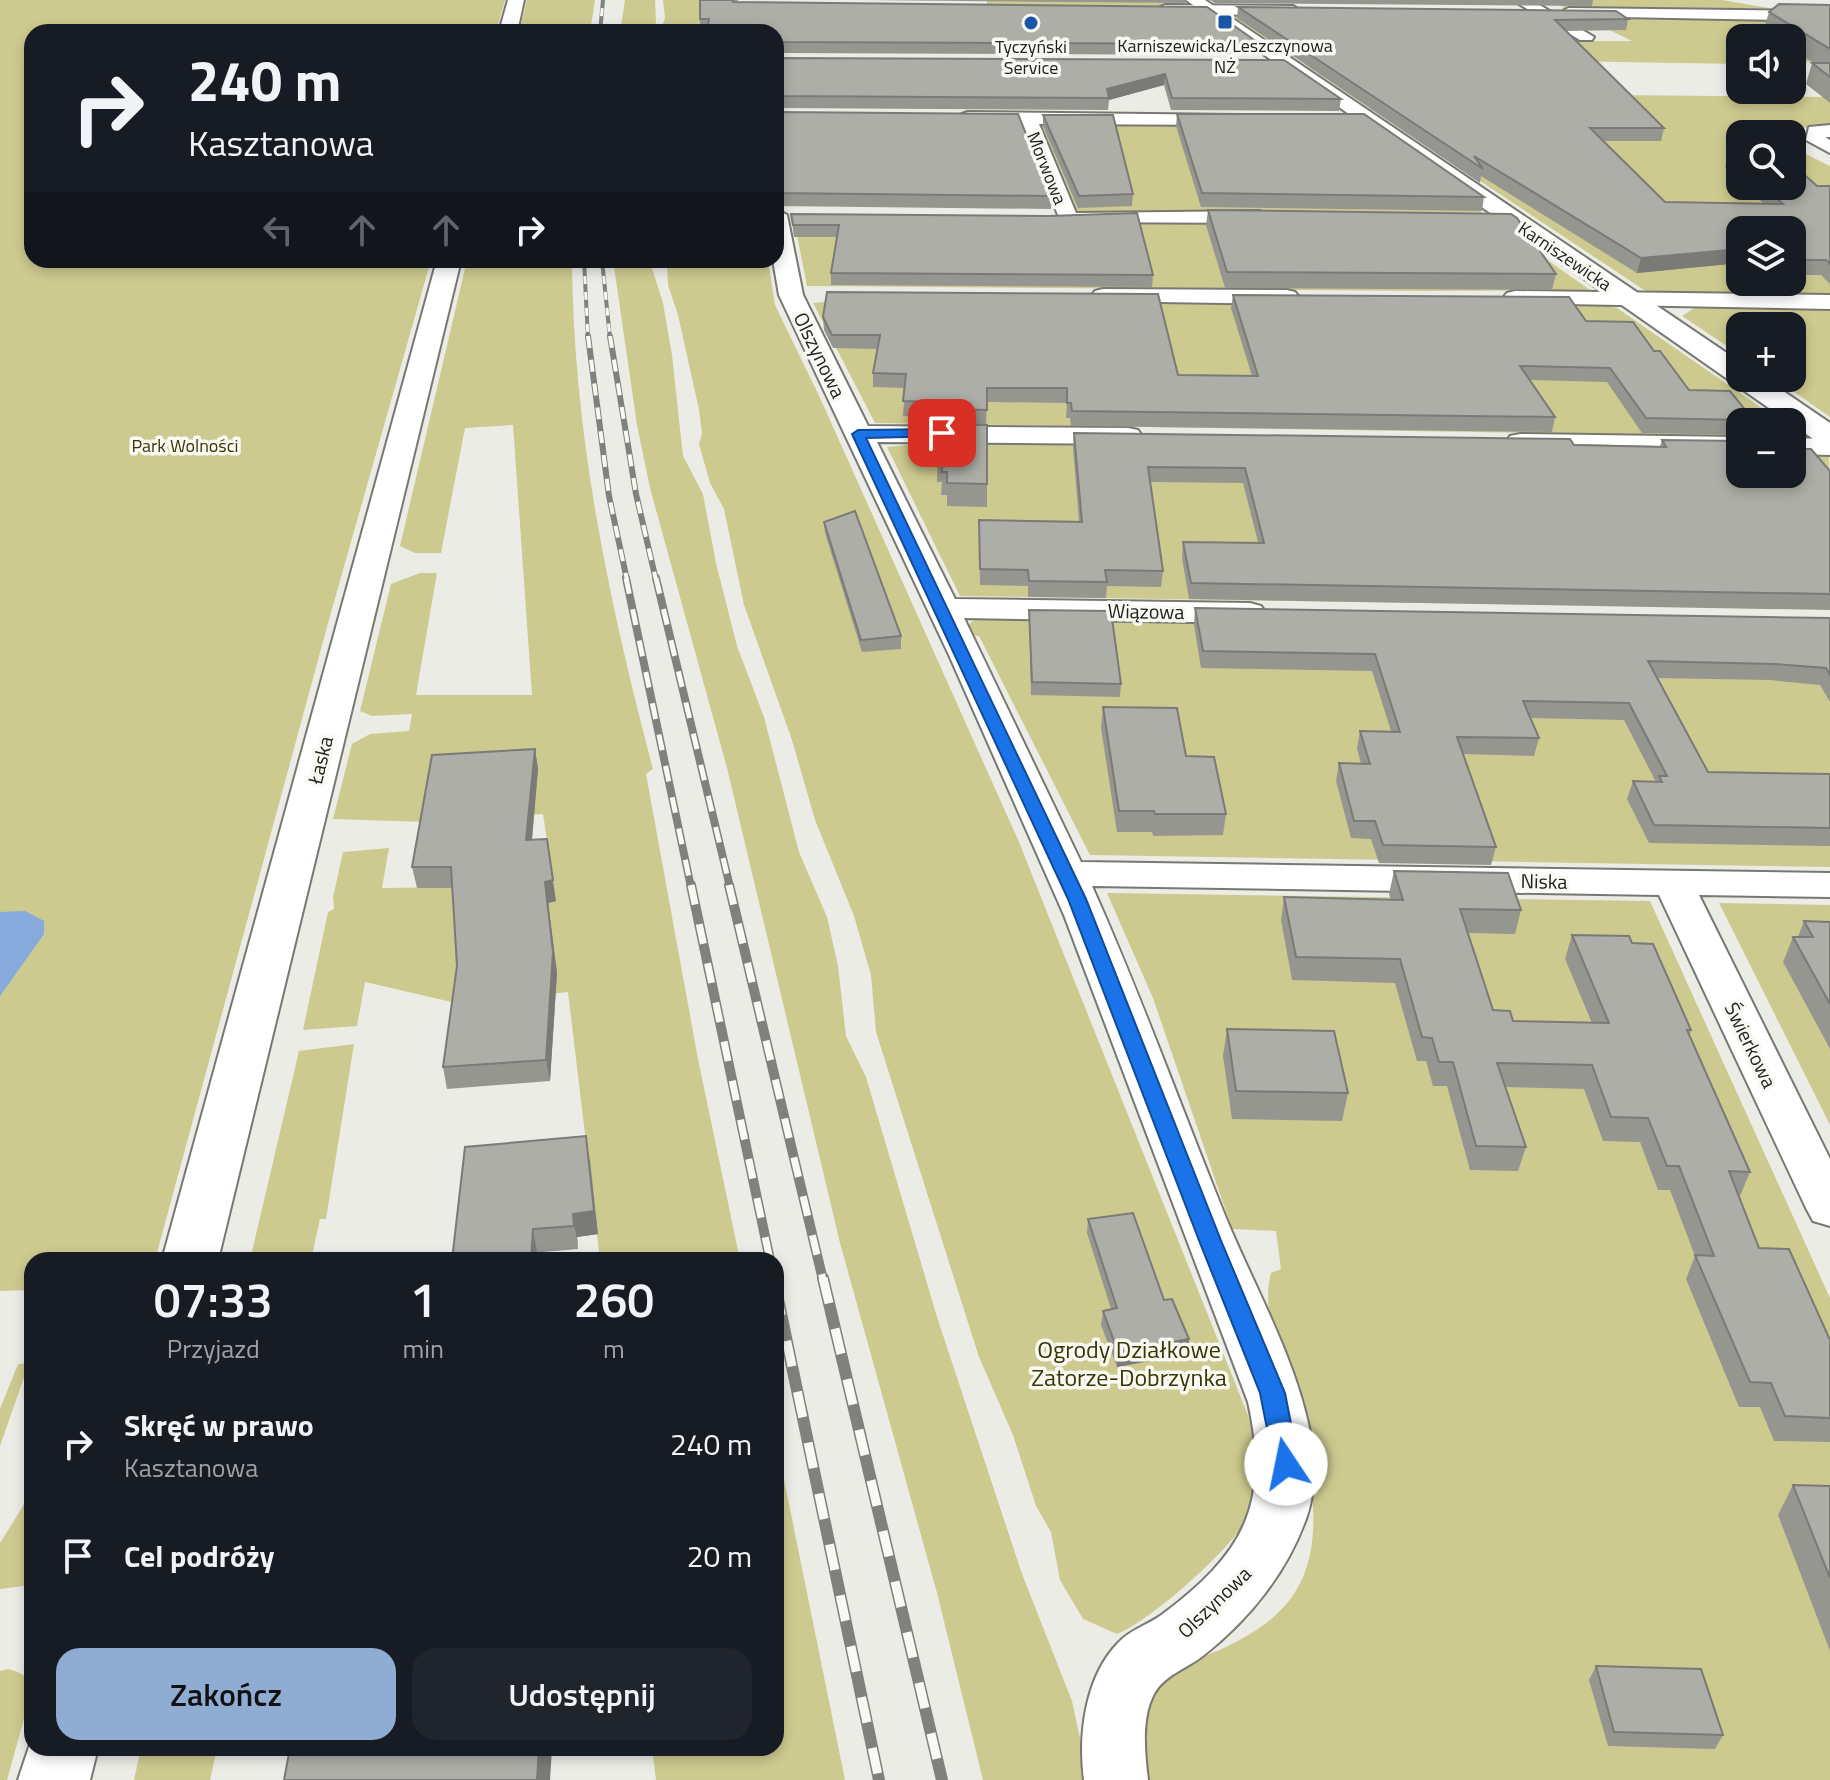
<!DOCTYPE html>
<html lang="pl">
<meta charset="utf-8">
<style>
:root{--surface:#171b24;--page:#20242c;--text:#f1f3f6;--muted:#9ea1a6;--accent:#8fadd2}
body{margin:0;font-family:"Titillium Web",sans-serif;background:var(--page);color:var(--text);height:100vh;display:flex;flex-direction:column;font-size:30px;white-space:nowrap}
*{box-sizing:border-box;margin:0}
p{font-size:26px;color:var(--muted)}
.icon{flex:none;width:44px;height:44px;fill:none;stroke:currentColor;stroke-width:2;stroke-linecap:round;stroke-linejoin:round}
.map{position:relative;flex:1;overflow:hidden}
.drawer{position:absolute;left:24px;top:1252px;width:760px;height:504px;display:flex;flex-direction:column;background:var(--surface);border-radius:24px;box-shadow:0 4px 12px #0003}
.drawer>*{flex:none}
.top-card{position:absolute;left:24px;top:24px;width:760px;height:244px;border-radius:24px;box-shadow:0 4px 12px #0003;background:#171b24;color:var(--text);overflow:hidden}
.tools{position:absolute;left:1726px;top:24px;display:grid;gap:16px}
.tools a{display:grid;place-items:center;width:80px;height:80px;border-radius:16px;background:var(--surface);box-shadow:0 4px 12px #0003;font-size:40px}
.pin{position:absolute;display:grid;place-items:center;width:68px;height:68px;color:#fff;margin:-34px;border-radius:16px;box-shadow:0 4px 12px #0006}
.me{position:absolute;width:88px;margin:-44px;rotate:349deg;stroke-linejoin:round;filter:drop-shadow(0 0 6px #0008)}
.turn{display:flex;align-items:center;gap:28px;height:168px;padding:0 32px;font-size:36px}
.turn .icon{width:104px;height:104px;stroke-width:2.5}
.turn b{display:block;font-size:56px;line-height:68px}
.lanes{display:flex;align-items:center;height:76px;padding:0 32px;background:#0003;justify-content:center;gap:40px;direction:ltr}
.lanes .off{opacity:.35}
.eta{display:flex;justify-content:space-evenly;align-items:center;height:136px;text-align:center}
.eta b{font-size:48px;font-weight:600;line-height:56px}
.action{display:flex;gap:16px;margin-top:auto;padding:16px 32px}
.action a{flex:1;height:92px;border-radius:24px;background:var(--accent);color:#111;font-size:32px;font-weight:600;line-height:92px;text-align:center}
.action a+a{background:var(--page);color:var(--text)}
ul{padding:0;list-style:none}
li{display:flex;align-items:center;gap:24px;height:112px;padding:0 32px}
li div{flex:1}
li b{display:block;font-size:30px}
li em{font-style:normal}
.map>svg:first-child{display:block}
</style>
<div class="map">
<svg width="1830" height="1780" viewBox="0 0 1830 1780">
<rect width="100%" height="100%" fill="#ecece6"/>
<path fill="#cdca90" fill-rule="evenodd" d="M0,0H505L496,32H32V260H431L330,616L155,1260H32V1290L0,1291Z
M527,0H595L590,32H519Z
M625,0H655L656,23L652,32H620Z
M663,0H729L734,32H660L665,18Z
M987,0H1175L1184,6H987Z
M1548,0H1722L1769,8H1565Z
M1257,14L1533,16L1582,41H1632L1582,17L1830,19V61L1792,62V38H1740V64L1294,57L1230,15Z
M1304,64L1502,94L1830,97V128L1755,127L1767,134H1740V186H1792V147L1830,166V295L1650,294ZM1740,230H1792V282H1740Z
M1040,123H1353L1487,216L1077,211Z
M794,220L1495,223L1590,290L1422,291L807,286Z
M467,260H572C573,432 609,603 653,769L646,774L698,1059L740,1260H600L568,992L456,1003L365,982L357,1026L303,1030L328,912L334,909L333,897L343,852L389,848L382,888L554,886L543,814L428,822L333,819L352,744L370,734L409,731L412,714L372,716L360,711L391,584L420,573H437L416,695H532L513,425L465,428L441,553H415L400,546Z
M613,260H656L652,268L663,303L672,355L683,456L703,494L716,563L737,646L764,717L799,852L827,917L838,966L846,1036L866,1077L937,1317L1022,1574L1072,1701L1089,1780H983L937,1593L840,1243L727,768L650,488L637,425Z
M670,260H768L775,305L821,400L1019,842L1265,1458C1260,1475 1258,1497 1251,1513C1235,1546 1151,1621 1117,1634L1083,1619L1060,1580L1051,1532L1036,1506L1013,1435L979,1357L876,1032L871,975L854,916L815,820L792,740L744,605L724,509L710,483L699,444L702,433L699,410L678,315L668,285L667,264Z
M840,300L1608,306L1617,308L1782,422H1740V436L875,423L813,303Z
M1696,307L1830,309V417L1774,378H1792V326H1740V355L1682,316Z
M938,442L1327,449L1740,474H1792V455H1829L1830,609L960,596L887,447Z
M983,617L1098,619V622L1830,633V867L1090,855L979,636L970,635L968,626L972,621Z
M1107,893L1650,901L1830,1298V1780H1144C1142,1752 1138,1723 1151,1696C1162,1675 1190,1663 1210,1654C1295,1618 1322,1576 1311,1483C1297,1431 1257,1322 1271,1273L1281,1269L1276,1231L1232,1229L1153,998Z
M1719,903L1830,905V1125Z
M354,1044L326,1219H320L311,1260H250L299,1051Z
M29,1363L0,1446V1409L18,1364Z
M776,1440L845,1780H656L652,1748H776Z
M32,1482V1585L0,1589V1543L23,1506Z
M8,1669C21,1672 30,1677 32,1690L7,1780H0V1671Z
M141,1748H217L210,1780H134Z"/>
<path fill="#86aadb" d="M25,911L44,921V934L0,996V912Z"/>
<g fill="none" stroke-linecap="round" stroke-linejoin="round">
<g stroke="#787873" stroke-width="4">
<path id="street" d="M1512,0H1531L1594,37L1592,40H1580Z
M1165,5L1293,6L1301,11L1293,16L1160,13V7Z
M1569,8L1830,11V21L1564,16V10Z
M968,112L1239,115L1241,119L1239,123L1232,125L1039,124L1076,213L1260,211L1271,217L1260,223L1061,222L1020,124L962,122L959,118L962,114Z
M1830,125V137H1825L1830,140V153L1806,140L1809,127Z
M776,209L787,215L803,295L868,426L1128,428L1138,430L1142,436L1138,442L1128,444L877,442L955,599L1250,603L1261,606L1266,613L1261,620L1250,623L964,618L1081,862L1830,873V897L1699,895L1830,1159V1226L1813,1221L1806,1208L1659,895L1092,886C1141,995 1181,1107 1226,1218C1255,1288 1295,1357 1310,1432C1315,1459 1316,1489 1307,1516C1288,1571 1250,1619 1204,1655C1187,1669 1163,1675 1153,1696C1141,1720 1145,1755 1148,1780H1084C1078,1735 1085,1676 1119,1642C1130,1630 1147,1625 1160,1616C1244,1554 1271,1504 1248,1402L1064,915L949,655L779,295L773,260H776Z
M1103,289L1287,290L1295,292L1299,297L1295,302L1287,304L1095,301L1091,296L1095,291Z
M1515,291L1830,295V309L1507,303L1503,298L1507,293Z
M1520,434L1740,437V453L1510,448L1506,442L1510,436Z
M1792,438L1830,439V455L1792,454Z"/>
</g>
<g stroke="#787873" stroke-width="4">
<path id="secondary" d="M508,0H524L517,32H499Z
M1186,0H1205L1740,362V378H1764L1830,423V446L1819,443Z
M437,260H461L218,1260H162Z
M32,1738V1748H98L90,1780H18Z"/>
</g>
<use href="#street" fill="#fff" fill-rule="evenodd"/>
<use href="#secondary" fill="#fff" fill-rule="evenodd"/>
<g stroke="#80807c" stroke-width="4">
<path id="rail-far4" d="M600,32L603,0
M584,260L588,338
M602,260L610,338"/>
</g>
<g stroke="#80807c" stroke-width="6">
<path id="rail-far3" d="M588,336L609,496L627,580
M610,336L636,494L656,580"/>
</g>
<g stroke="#80807c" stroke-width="8">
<path id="rail-far2" d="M626,578L691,887
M656,578L730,887"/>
</g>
<g stroke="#80807c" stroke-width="10">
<path id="rail-far1" d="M691,885L770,1260
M729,885L823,1280"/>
</g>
<g stroke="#80807c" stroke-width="12">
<path id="rail" d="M823,1278L942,1780
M776,1290L879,1780"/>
</g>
<use href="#rail-far4" stroke="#f9f9f3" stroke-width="3" stroke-dasharray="8" stroke-linecap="butt"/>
<use href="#rail-far3" stroke="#f9f9f3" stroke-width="4" stroke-dasharray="12" stroke-linecap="butt"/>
<use href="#rail-far2" stroke="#f9f9f3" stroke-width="5" stroke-dasharray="16" stroke-linecap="butt"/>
<use href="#rail-far1" stroke="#f9f9f3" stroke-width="7" stroke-dasharray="20" stroke-linecap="butt"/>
<use href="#rail" stroke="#f9f9f3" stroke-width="9" stroke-dasharray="26" stroke-linecap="butt"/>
</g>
<path fill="#969690" d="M700,0H739L735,2L1260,44L1259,55L776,53V32L700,29Z
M862,0H1185V3Z
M1210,0H1593L1592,6L1215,3Z
M1830,5V103L1806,84L1812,63H1814L1792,50V38H1774L1763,32L1769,12Z
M1238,7L1628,19L1626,30L1566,31L1664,128L1661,141H1603L1665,202L1763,203L1745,186H1830V284L1821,275H1792V230H1740V263L1637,273L1481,176L1480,183L1237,18Z
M776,58L1284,60L1341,99L1339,111L1171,110L1164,85L1109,100L1108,110L776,108Z
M776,112L1051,196V209L776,206Z
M1177,114L1484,197L1482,211L1201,207L1176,126Z
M1043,115L1133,194L1132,206L1078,208L1043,126Z
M1740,142V181L1725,167L1729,154Z
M1208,210L1556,274L1552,290L1225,288L1206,225Z
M791,214L1153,275L1152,287L831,285V273L837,237H794Z
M1233,295L1586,321L1654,351L1689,390L1755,422H1740V435L1642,433L1607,382L1530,380L1555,417L1552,432L1071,426L1070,418H1066L1067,403L987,402L986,424H940V416H903L905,388L873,387V373L877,349L833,348L824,330L823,317L1178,375L1252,376L1231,308Z
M939,424L987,484V507L947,506V495H941L942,482H937Z
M1074,433L1660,446L1662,440L1830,471V610L1189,599L1182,558L1183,542H1258L1243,483L1150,482L1163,571L1161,587L1107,586L1106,598L1028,597V586L980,585L979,520L1079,521L1073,448Z
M824,522L901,636V649L862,652L825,533Z
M1195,608L1830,618V702L1820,685L1769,680L1657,678L1708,772L1830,774V846L1649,843L1627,799L1633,781L1656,782L1624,720L1530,718L1539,738L1534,756L1463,754L1496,847L1491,865L1379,863L1371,839L1351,838L1336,781L1339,763L1361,764L1357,748L1360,731H1391L1372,671L1201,668L1194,625Z
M1029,610L1121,684L1120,697L1031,695Z
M1103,707L1186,756L1226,814L1223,835L1153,836L1152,832H1117L1101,728Z
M535,749L538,769L532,840L556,901L548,903L557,973L550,1081L447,1089L443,1067L457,966L452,888H417L412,867Z
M1394,871L1521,910L1515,934L1468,933L1493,1010L1513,1021L1592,1023L1565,959L1572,935L1632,943L1691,1030L1689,1036L1750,1172L1740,1196H1739L1759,1248L1830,1340V1442L1774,1441L1760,1407H1739L1686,1279L1695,1256L1670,1190H1658L1640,1142L1603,1141L1584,1089L1505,1087L1526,1147L1518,1171L1470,1170L1447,1086H1433L1426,1061H1417L1395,983L1292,980L1281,920L1284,897L1391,900L1389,894Z
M1804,921L1830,922V1049L1783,962L1793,937H1798Z
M1227,1029L1348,1093L1342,1121L1232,1119L1223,1056Z
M590,1159L598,1234L577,1237L578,1249L452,1260Z
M1088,1219L1164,1300L1189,1339L1187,1354L1117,1367L1101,1325L1103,1311L1111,1309L1087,1233Z
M1793,1485L1830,1486V1651L1778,1515Z
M1596,1666L1723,1735L1715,1749L1608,1746L1589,1680Z"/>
<path fill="#7a7a76" d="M1165,74L1164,85L1109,100L1107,89Z
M1740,249V263L1637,273L1641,258Z
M535,749L538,769L530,861L526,840Z
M547,839L556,901L548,903L557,973L550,1081L546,1060L545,882Z
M586,1136L598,1234L577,1237L578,1249L573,1214Z
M533,1229L537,1252V1260H531Z
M1189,1339L1187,1354L1117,1367L1118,1352Z
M539,1748H552L550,1780H537Z"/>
<path fill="#aeaea8" stroke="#7a7a76" stroke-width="2" d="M700,0H733V2L1207,7L1260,44L776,42V32H707L709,19H700Z
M1779,4L1830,5V49L1769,12Z
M1238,7L1616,11L1628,19L1555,20L1664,128H1590L1665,202L1783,204L1764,186H1792V164L1817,186H1830V264L1826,260H1796L1792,256V230H1740V249L1641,258L1474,156L1483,169Z
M776,58L1284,60L1341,99L1172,98L1165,74L1107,89L1109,98L776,96Z
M1812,63H1830V77Z
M776,112L1018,114L1051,196L776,193Z
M1177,114H1364L1484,197L1202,193Z
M1043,115H1113L1133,194L1079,196Z
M1752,129L1757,134H1747Z
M1740,142V164L1729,154Z
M1208,210L1511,214L1517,218L1556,274L1227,272Z
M1137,213L1153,275L831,273L839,225H793L791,214L1048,216Z
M827,292L1158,294L1178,375L1258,376L1233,295L1569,297L1586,321L1633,322L1654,351H1660L1689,390L1730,391L1755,422H1747L1746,420L1646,418L1610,368L1520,366L1555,417L1072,411L1071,403H1067V388H987V410L940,409L941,402L903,401L906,374L873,373L880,335H832L823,317Z
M939,424L987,425V484L947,483V472H942V460L937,459Z
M1074,433L1570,439L1574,445L1666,447L1662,440L1740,441V474H1792V449H1811L1830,471V594L1191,583L1183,542L1264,543L1245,468L1148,467L1163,571L1105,570L1107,582L1029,581L1028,570L980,569L979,520L1082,522Z
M855,511L901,636L861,640L824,522Z
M1195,608L1830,618V675L1826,668L1774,664L1648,661L1708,772L1830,774V828L1654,825L1633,781L1662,782L1659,776H1667L1629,703L1523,701L1539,738L1457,737L1496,847L1383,845L1375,821H1354L1339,763L1370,764L1360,731L1400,732L1375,654L1203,651Z
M1029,610L1111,611L1121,684L1032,682Z
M1103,707L1177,708L1186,756L1214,757L1226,814H1155L1154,811H1119Z
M535,749L526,840L547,839L553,880L545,882L553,952L546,1060L443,1067L457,966L451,867H412L432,755Z
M1394,871L1508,873L1521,910L1460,909L1493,1010L1510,1011L1513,1021L1609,1023L1572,935L1629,936L1632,943L1653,944L1691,1030H1687L1750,1172L1729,1171L1759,1248L1789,1249L1830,1340V1418L1785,1416L1771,1383L1750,1382L1695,1255L1714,1256L1679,1166H1667L1648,1118L1611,1117L1592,1065L1497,1063L1526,1147L1476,1146L1453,1062H1439L1432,1038L1422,1037L1400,959L1296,957L1284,897L1403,900Z
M1804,921L1830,922V1004L1793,937H1813Z
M1227,1029L1334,1031L1348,1093L1236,1091Z
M586,1136L594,1211L573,1214L574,1226L533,1229L531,1260H452L465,1147Z
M1133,1213L1164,1300L1172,1299L1189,1339L1118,1352L1103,1311L1117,1308L1088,1219Z
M1793,1485L1830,1486V1578Z
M1596,1666L1701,1669L1723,1735L1614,1732Z
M290,1748H539L537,1780H284Z"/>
<path fill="#1a73e8" stroke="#114b97" stroke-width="2" d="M942,429L948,433L946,436L866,438L1086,899L1222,1243L1285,1393L1299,1464L1295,1471L1286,1475L1277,1471L1274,1464L1260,1393L1200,1243L1068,899L852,434L858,430Z"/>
<g fill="#1857a7" stroke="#f9f9f3" stroke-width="3">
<rect x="1217" y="14" width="16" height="16" rx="4"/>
<circle cx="1031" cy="23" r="8"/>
</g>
<g text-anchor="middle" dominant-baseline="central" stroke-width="7" stroke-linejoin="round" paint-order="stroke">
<g font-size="18" fill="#21211f" stroke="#f9f9f3">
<text x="1225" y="45">Karniszewicka/Leszczynowa<tspan x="1225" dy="21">NŻ</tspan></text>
<text x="1031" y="46">Tyczyński<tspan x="1031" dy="21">Service</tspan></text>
</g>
<g font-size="18" fill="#21211f" stroke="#f9f9f3">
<text transform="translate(1047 168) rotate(68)">Morwowa</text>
<text transform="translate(1565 256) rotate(34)">Karniszewicka</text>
</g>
<g font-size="18" fill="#393602" stroke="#f9f9f3">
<text x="185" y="445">Park Wolności</text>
</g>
<g font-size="20" fill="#21211f" stroke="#f9f9f3">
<text transform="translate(820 355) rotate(64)">Olszynowa</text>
<text transform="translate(1146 611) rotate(1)">Wiązowa</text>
<text transform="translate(320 760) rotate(-76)">Łaska</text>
<text transform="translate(1544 881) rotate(1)">Niska</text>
<text transform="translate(1751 1045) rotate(64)">Świerkowa</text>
<text transform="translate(1214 1602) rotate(-44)">Olszynowa</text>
</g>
<g font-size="24" fill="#393602" stroke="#f9f9f3">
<text x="1129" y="1349">Ogrody Działkowe<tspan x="1129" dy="28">Zatorze-Dobrzynka</tspan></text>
</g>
</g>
</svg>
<div class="tools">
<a><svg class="icon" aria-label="sound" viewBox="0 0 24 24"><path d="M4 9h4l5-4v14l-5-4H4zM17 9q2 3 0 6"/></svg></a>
<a><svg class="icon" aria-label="search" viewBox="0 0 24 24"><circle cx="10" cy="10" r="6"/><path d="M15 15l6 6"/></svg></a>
<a><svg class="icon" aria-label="layers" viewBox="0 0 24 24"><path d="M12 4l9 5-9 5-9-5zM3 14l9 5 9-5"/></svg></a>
<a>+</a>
<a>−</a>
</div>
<div class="pin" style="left:942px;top:433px;background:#d93025"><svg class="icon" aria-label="arrive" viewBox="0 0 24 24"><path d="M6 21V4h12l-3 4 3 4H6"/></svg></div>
<svg class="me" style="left:1286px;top:1464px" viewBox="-20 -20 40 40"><circle r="19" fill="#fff"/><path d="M0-13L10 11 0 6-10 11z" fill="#1a73e8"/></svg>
<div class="top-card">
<div class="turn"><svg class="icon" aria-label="right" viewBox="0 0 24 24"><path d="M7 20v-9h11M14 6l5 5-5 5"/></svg><div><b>240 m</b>Kasztanowa</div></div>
<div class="lanes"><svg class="icon off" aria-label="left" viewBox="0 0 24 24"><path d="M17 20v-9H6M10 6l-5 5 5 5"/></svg><svg class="icon off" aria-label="ahead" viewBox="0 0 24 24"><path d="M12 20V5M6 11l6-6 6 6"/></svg><svg class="icon off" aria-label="ahead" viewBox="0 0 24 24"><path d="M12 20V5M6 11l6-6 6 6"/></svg><svg class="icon" aria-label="right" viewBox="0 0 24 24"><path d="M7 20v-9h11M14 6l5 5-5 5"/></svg></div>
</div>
<section class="drawer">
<div class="eta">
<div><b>07:33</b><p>Przyjazd</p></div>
<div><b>1</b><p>min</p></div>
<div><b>260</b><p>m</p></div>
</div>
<ul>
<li><svg class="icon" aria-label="right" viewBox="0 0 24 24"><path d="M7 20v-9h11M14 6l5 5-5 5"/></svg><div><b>Skręć w prawo</b><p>Kasztanowa</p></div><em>240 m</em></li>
<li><svg class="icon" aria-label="arrive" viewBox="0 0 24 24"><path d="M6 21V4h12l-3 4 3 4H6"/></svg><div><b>Cel podróży</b></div><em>20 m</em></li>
</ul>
<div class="action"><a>Zakończ</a><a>Udostępnij</a></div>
</section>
</div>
